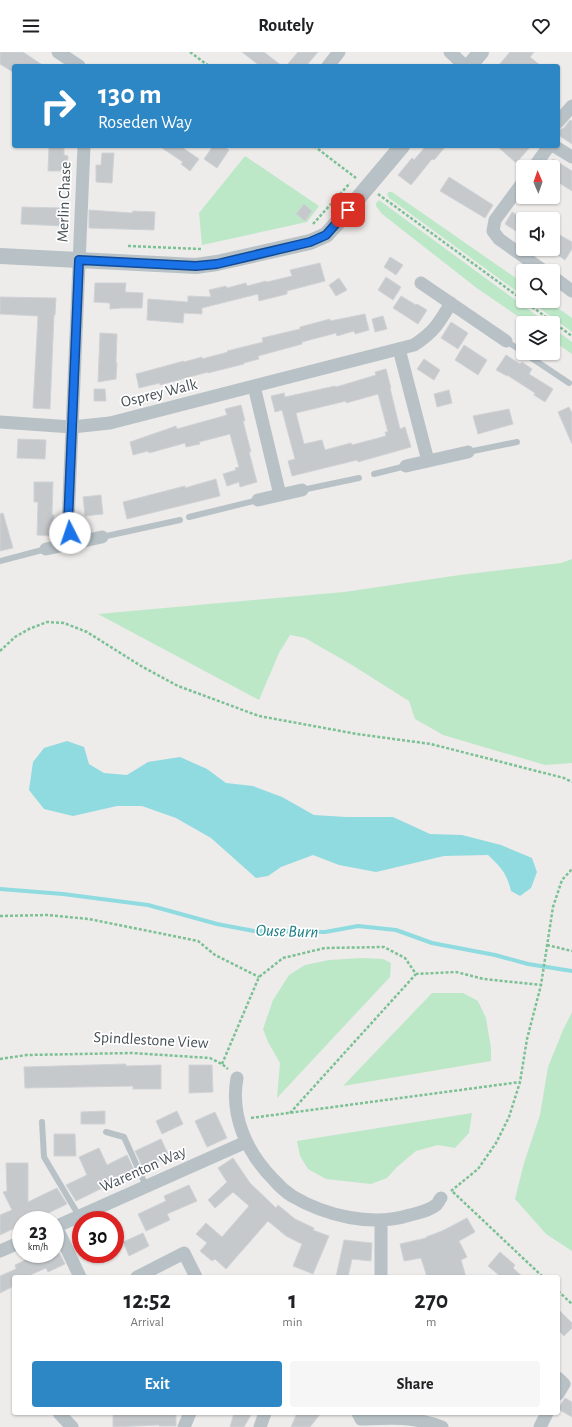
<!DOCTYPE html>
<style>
:root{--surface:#fff;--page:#f6f6f6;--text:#202124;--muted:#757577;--accent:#2e87c5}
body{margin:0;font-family:"Alegreya Sans",sans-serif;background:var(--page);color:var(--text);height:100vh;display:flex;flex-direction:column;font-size:15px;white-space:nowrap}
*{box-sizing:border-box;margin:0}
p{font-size:13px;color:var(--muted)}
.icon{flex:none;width:22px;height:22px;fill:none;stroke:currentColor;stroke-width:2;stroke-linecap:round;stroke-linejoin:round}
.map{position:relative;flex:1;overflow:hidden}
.drawer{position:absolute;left:12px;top:1223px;width:548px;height:140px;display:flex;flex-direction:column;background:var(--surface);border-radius:4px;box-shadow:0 1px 3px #0004}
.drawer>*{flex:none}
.banner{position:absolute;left:12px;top:12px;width:548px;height:84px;border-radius:4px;box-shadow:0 1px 3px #0004;background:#2e87c5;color:#fff;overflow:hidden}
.needle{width:26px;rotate:358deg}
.buttons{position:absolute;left:516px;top:108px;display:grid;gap:8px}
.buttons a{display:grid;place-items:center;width:44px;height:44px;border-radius:4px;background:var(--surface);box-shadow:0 1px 3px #0004;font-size:20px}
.speed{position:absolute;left:12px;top:1159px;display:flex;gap:8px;font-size:20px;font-weight:700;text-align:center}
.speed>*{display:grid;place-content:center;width:52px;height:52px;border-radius:50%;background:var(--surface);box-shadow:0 1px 3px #0004;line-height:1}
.speed small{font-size:10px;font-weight:400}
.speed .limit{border:6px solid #d22;background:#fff;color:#111}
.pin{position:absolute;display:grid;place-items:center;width:34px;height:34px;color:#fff;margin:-17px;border-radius:8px;box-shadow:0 2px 6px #0006}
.me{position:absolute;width:44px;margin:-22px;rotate:356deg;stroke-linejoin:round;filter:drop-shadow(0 0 3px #0008)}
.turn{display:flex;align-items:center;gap:14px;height:84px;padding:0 20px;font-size:18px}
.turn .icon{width:52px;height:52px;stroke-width:2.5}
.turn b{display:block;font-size:28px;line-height:34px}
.eta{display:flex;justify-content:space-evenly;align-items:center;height:68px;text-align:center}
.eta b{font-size:24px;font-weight:700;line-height:28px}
.primary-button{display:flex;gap:8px;margin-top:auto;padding:8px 20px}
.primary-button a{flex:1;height:46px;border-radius:4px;background:var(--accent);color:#fff;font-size:16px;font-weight:700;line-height:46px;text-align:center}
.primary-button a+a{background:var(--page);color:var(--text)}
header{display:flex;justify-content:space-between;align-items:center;height:52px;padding:0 20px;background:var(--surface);font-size:18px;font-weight:700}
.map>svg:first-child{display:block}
</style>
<header><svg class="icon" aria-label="menu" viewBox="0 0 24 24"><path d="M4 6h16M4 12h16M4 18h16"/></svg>Routely<svg class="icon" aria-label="heart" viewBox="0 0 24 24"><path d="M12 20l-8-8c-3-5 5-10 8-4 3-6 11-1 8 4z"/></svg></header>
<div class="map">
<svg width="572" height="1375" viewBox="0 0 572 1375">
<rect width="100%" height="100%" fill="#eeebeb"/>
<path fill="#bde8c7" d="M245,104L319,154L307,170L202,193L199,161Z
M389,140H392L523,231V244L389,146L387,142Z
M379,148L547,271H528L478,237L382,162L376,154V151Z
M530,249H548L572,266V280Z
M553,276L572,290V302L553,289Z
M572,507V711L545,713L443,683L415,667L409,649L352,613L305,586L290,583L279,601L259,648L98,562L344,540L460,523L561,511Z
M362,906L383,907L391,911L390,925L277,1046L280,1011L268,990L263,977L273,948L289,923L305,913L329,908Z
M432,941H463L478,949L486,966L491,996V1009L343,1034Z
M572,960V1199L546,1182L515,1147L524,1111L540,1063L548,1015L563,978Z
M472,1061L469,1081L455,1096L438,1093L416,1099L397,1115L387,1126L371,1132L326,1127L308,1117L300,1104L297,1089Z"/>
<path fill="#8fdbdf" d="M67,689L84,695L89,712L104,721L127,723L148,710L180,705L207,717L226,731L253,734L282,745L314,763L346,765H393L430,782L462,783L501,793L532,806L537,820L531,836L520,844L511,839C507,822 501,815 488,803L444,804L376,820L339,813L313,803L281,815L268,824L256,826L211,786L176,766L142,754H117L73,764L44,757L29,738L33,710L44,696Z"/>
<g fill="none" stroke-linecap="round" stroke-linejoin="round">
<path stroke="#8fdbdf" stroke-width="4" d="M0,837L63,842L148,853L217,872L254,879L325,880L358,874L396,878L432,891L495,903L528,912L572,919"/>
</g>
<path fill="#c6c9cc" stroke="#d0d3d6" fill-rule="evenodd" d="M0,0H23L44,14H14L13,20L0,12Z
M242,0H264L282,14H260Z
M298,0H318L306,14H286Z
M510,0H534L530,5L541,14H498Z
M570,68L572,69V92L558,83V78L564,76Z
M49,94H64V103L68,104L67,119H48Z
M159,94H180L199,107L190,119L181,112L183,110Z
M213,94H223L229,98L217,116L204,107Z
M426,94H446L434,108L432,107L411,133L398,123L412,106L414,108Z
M497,94H531L516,111Z
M102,101H114L112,131L96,130V113H101Z
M553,107L572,119V139L553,127Z
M449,125L493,153L485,166L440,139Z
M304,152L312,159L305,169L296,162Z
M22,155L64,156L63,174L21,172Z
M89,158L132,161L133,159L155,160L154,178L89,176Z
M512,160L523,166V175L519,181L505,172Z
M553,179L572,190V197L565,208L550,198L553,197Z
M390,205L403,213L396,223L384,215Z
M320,211L325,229L287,239V242L259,249L258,242L202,256V262L184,261L183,271L147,268L148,247L188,250V244L211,245L209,238L226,234L227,236L246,231L247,234L266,229L267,230L292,224L290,218Z
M386,225L401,235L393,248L378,238Z
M339,226L347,238L336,244L329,233Z
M95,231H126L125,240L143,241L142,256H122L110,257V251L94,250Z
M401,244L416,253L417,252L427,258L418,272L393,256Z
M0,245L56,246L55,263H54L50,357L33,356L38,264L0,262Z
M365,262L369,278L355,282L354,279L337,284L336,281L302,290V292L258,304L259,307L244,311V312L208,321V320L160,333V331L139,336L136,322L184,309V310L202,305V307L228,300L227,299L263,290L262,286L300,277V275L330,267V269Z
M383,264L387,277L375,280L372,267Z
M451,270L468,281L458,297L441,286Z
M100,281L117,282L116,311H117L116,327L98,330Z
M464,293L487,308L478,323L455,308Z
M506,303L520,312L522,310L532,317L529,322L553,337L545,350L534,343L535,341L507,323V324L496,318Z
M424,307L440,318L434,328L417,317Z
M386,317L391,336H390L400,377L405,375L411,395L358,410L357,408L292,424L288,409L295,407L282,358L275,360L271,344L284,341L285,345L335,334L336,335L376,323L375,320ZM378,342L388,380H385L386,384L352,393L351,391L325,398L322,388L304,392L296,361L346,349V351Z
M94,337H105L106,349H94Z
M449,338L452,351L437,355L434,342Z
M241,353L245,369H243L251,400H249L257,430L240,435L239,430L227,434L223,422L236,418L235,416L239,415L230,382L199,390L200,392L186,395L185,391L149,401L148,399L133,403L130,390L176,374L177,377L227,363L225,357Z
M569,355L572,361V392L558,360Z
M509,357L513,372L478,382L473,364Z
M18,387L46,388L45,407L17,406Z
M216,427L220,444L127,467L123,450L185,434V436Z
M34,430H53L52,463H54L53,484L37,483L38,450H34Z
M101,443L103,462L85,464L83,445Z
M3,461L13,496L0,499V462Z
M126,1012V1014L161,1013V1037H133V1034L25,1036L24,1015Z
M189,1013H212L213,1040L189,1041Z
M105,1059V1072H81V1060Z
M177,1059L183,1072L162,1082L156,1069Z
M215,1060L227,1086L207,1095L195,1069Z
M54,1082H75L76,1104H54Z
M161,1087L169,1104L143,1116L135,1099Z
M99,1096L107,1113L127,1103L135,1120L76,1149L66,1133L87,1123L79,1105Z
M233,1106L250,1131L276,1156L278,1153L295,1167L314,1176L313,1178L329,1184L313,1222L293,1214L302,1192L286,1184L268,1169L226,1217L215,1207L212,1209L200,1199L207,1191L196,1182L206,1171L222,1185L249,1154L233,1140L215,1156L208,1148L227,1130L218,1116Z
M6,1111H28V1150L57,1136L67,1152L34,1168H21V1173L0,1183V1163L12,1158L3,1140L7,1139Z
M189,1133L197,1149L167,1162L170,1168L146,1179L138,1162L166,1149L164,1144Z
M467,1166L475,1180L459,1189L467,1205L461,1208L466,1225H427L421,1206L404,1209L400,1192L426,1186V1185L442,1179Z
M143,1181L149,1194L129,1204L123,1190Z
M344,1188L372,1191L371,1209L352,1207L348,1225H336Z
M500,1200L515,1213L513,1216L523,1225H501L488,1214Z
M38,1202H60L65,1212L48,1220L46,1216L26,1225H14V1234L0,1241V1224L16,1217L15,1213Z
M558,1257L572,1271V1276L564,1284L558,1278Z
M565,1346L572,1350V1365L558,1357Z
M113,1361H176V1374H159V1373L113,1375Z
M234,1361H252L244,1375H230Z
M297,1361H321L310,1375H291Z"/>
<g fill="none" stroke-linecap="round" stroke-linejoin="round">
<path stroke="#7ac193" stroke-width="2.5" stroke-dasharray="3 2" stroke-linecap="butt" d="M190,0L209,14
M314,94L356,126
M378,142L523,248
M313,172L350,131
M128,194L201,197
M524,249L572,284
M0,599L15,585L29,577L47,570L64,571L87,580L141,614L178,634L259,664L357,682L431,692L564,726L572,730
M0,864L48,863L89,867L198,889L215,903L259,925
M547,893L572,899
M0,1007L27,1003L132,1001L210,1006L222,1012L228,1017
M222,1012L259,925L283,906L325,896L384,895L405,906L416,922L456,920L484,927L541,933
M290,1061L416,922
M251,1066L520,1030
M451,1139L478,1117L496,1091L509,1065L520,1030L527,987L541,933L553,855L562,828L572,817
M453,1140L543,1225
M558,1239L572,1252"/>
<path stroke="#b8c2c6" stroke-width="6" d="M506,289L523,300
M524,301L569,331
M468,400L517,390
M374,422L406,414
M302,438L359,426
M189,465L258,448
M102,485L180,468
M0,509L46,497
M42,1070L44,1105L79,1164
M106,1080L124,1085L146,1134"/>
<path stroke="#b8c2c6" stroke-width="13" d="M58,0L79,14
M450,0L465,14
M328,14L339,0
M558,70L572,54
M554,94L572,105
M534,115L549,94
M523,130L495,168L493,179L499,187L544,219
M553,225L572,239
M421,231L506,289
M399,297L428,409
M254,334L280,443
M0,370L72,375L110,371L414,293C434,280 439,271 451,251
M406,414L468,400
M258,448L302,438
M72,491L68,471L84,94
M46,497L102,485
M237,1026C230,1064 247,1101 274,1128C279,1134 286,1140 292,1144C326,1164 372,1175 410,1163C418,1161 429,1159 436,1153C438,1152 439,1148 441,1146
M381,1168V1225
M56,1174L80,1225
M55,1175L246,1090
M0,1199L21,1190
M137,1225L184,1201L196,1225
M558,1326L564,1332L558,1342
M59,1361L72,1375
M358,1361L361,1367C393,1366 412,1364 442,1375
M184,1375L190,1361
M260,1375L265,1361
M540,1375L547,1361"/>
<path stroke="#b8c2c6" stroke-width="16" d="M469,14L481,0
M0,204L196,214L217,211L310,190L326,183L338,170L402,94"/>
</g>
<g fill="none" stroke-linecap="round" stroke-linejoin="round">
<g stroke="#114b97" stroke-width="10">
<path id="route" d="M70,481L68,471L79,208L196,214L217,212L310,190L326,183L348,158"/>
</g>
<use href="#route" stroke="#1a73e8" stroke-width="7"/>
</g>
<g text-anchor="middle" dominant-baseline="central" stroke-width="3.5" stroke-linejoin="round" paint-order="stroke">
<g font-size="16" fill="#465156" stroke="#fff">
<text transform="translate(64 150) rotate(-88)">Merlin Chase</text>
<text transform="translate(159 341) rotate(-14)">Osprey Walk</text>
<text transform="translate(151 988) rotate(3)">Spindlestone View</text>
<text transform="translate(143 1117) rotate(-24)">Warenton Way</text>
</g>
<g font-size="17" font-style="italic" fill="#1b8085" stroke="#fff">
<text transform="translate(287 879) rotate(2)">Ouse Burn</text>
</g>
</g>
</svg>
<div class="buttons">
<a><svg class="needle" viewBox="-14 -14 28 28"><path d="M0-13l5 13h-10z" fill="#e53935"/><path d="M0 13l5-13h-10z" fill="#757577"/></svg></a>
<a><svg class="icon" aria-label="sound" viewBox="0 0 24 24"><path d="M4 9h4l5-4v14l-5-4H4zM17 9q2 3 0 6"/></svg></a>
<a><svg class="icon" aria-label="search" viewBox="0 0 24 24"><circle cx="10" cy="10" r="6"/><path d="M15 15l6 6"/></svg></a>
<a><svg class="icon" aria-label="layers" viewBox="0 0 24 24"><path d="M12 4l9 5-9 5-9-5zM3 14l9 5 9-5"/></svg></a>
</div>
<div class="speed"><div>23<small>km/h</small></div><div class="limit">30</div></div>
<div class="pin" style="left:348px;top:158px;background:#d93025"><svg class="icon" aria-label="arrive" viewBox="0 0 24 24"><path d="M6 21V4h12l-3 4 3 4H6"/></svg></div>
<svg class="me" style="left:70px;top:481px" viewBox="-20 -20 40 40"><circle r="19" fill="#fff"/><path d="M0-13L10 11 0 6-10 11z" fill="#1a73e8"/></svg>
<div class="banner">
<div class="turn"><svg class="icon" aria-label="right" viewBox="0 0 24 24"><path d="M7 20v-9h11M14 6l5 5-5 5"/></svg><div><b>130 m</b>Roseden Way</div></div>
</div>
<section class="drawer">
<div class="eta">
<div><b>12:52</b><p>Arrival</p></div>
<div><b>1</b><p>min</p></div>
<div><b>270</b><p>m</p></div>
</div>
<div class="primary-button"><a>Exit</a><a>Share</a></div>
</section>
</div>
